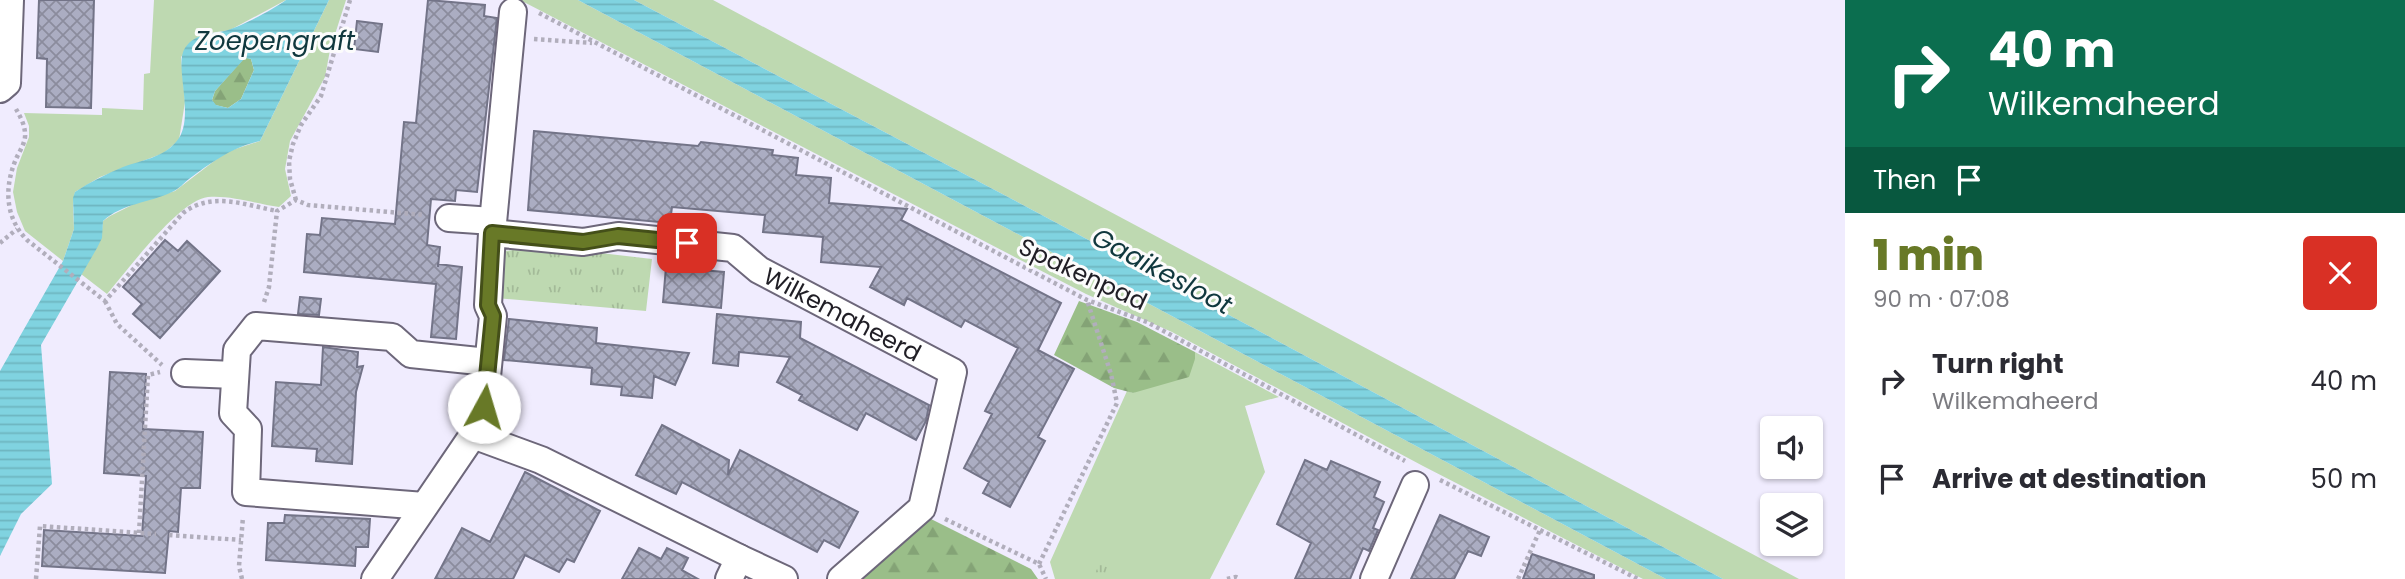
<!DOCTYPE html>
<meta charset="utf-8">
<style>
:root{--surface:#fff;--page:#f2f2f3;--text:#2b2b33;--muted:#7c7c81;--accent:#687927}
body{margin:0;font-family:Poppins,sans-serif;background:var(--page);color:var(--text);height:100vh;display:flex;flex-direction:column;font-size:26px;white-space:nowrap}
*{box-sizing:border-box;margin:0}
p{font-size:23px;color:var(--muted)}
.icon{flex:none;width:38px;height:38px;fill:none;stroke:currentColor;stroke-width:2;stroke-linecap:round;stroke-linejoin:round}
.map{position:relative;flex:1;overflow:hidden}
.drawer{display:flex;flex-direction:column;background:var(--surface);width:560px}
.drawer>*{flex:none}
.banner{background:#0b6e4f;color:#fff;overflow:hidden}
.fabs{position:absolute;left:1760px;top:416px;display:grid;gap:14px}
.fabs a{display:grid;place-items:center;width:63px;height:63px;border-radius:7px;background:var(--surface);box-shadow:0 2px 5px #0004;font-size:35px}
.pin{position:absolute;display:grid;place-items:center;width:60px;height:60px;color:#fff;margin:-30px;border-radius:14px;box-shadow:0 4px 10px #0006}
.me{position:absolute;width:77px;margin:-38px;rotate:6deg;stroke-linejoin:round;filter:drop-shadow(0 0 5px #0008)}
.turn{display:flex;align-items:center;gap:24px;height:147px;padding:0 28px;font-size:32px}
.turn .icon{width:91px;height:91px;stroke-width:2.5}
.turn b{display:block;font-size:49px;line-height:60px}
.then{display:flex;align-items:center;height:66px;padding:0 28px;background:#0003;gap:14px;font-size:26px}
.round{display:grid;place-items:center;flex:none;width:74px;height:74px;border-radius:7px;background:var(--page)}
.head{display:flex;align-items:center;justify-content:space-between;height:119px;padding:0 28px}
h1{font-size:42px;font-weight:800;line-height:52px;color:var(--accent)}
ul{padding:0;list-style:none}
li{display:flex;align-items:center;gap:21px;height:98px;padding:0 28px}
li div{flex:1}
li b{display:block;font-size:26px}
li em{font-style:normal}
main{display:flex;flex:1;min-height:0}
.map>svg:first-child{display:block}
</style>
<main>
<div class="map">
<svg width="1845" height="579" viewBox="0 0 1845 579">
<defs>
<pattern id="forest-firs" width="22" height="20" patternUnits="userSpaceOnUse" patternTransform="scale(1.75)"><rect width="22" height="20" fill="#9abe89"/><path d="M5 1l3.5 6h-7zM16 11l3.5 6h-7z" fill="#84a376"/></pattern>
<pattern id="park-tufts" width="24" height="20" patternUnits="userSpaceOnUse" patternTransform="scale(1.75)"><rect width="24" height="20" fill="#bed9b1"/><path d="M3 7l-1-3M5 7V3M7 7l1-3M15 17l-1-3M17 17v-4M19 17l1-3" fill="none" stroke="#a3ba98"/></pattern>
<pattern id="water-rules" width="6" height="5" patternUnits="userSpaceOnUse" patternTransform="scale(1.75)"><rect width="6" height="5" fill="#80d3e0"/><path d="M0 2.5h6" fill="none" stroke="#6eb5c0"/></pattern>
<pattern id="building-cross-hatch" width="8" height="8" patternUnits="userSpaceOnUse" patternTransform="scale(1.75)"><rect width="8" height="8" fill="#abadc2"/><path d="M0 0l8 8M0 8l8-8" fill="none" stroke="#8b8c9d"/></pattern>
</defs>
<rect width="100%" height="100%" fill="#f0ecfe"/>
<path fill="#bed9b1" d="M154,0H286L230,30L204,34L181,57L185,102L179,140L164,153L100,177L75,192L73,205L74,229L63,261L25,231L17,212L13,192L17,168L29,137V126L24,113L102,115V108L143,110L144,74L150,73Z
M329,0H346L330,50L325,77L290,141L285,169L291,196L279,207C257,204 231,195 208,197C179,200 127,271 107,294L81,274L101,238L103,221L110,216L136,203L175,191L226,152L260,141Z
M520,0H578L1666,579H1643L1423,466L1172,332L1086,294Z
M634,0H713L1799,579H1723L1023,205Z
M1195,352L1279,397L1245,406L1265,472L1210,579H1055L1050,562L1127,391L1133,393L1195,359Z"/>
<path fill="url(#forest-firs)" d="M245,57L251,59L254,70L241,99L228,108L215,105L212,100L215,91Z
M1079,301L1137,322L1195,352V359L1189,377L1133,393L1114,388L1054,355Z
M925,516L1031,569L1038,579H852Z"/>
<path fill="url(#park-tufts)" d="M549,247L652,259L646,311L496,298L503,251Z
M1104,555L1148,579H1092Z"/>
<path fill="url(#water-rules)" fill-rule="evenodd" d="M286,0H329L260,141C232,147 212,162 189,179C184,183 179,189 172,192C149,203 123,203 103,221L102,238L97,248L41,345L52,484L21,514L0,556V371L63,261L74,229L73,198L75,192C90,182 106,174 123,167C142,160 162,158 176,142C197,119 173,65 185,48C196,32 212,35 228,30C244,25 272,10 286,0ZM245,58L251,59L254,70L241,99L228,108L216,105L212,100L215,91Z
M578,0H634L1023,205L1723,579H1666Z"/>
<path fill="url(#building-cross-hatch)" stroke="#737488" stroke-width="2" d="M39,0H94L91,108L46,107L47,59L37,58Z
M428,0L485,5L484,16L497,18L477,192L456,190L455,201L431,199L427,245L440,247L438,267V264L462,267L456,339L431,337L436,284L304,272L307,234L320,235L322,218L395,224L404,122L416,123Z
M357,21L382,24L378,52L354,49Z
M534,131L698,146L701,142L773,150L772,155L798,158L796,175L831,178L829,203L907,209L901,220L1061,303L1038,350L1074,369L1038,437L1045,441L1010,507L983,493L989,482L964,468L992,414L985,411L1018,348L965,320L961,327L907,298L904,305L870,287L881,267L821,262L823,237L763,232L765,215L672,207L670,223L528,210Z
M165,240L178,251L187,241L220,271L160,338L133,314L142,304L123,287Z
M666,267L724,272L721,308L663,302Z
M300,297L321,299L319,315L298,314Z
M717,314L801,322L800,338L929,405L926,421L916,440L866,413L857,430L799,400L802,395L777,382L790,357L739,352L738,366L713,363Z
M509,319L597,328L596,343L689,353L675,385L654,376L652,398L621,395L622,387L591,384L592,368L504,360Z
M323,347L358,352L357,367L363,366L356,392L352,464L316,461L317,449L272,446L276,382L321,385Z
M110,372L146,374L143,429L203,432L200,488H181L178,532L169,531L165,573L42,566L44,530L142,536L146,476L104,473Z
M662,425L729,460L728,475L740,450L858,512L839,548L824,540L817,552L682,482L676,494L636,475Z
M1305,460L1327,470L1331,461L1380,482L1374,497L1384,502L1373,528L1378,530L1369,551L1363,548L1350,579H1295L1311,543L1277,524Z
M525,472L600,511L574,562L567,559L559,572L525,555L513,579H435L462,528L490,542Z
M285,515L370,519L368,547H356L355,566L266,560L268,523H284Z
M1440,515L1489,537L1481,556L1468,551L1454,579H1411Z
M639,548L661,559L667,548L688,558L682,570L698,579H622Z
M1532,554L1594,575V579H1523Z"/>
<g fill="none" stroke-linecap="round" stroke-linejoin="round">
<g stroke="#6d677a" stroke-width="30">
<g id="street">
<path d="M0,89L7,83L10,0"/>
<path d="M449,218L493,221"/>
<path d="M492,233L513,12"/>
<path d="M185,373L235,375"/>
<path d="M473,435L541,460L739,558"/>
<path d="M424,506L246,492L248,429L233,413L237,350L256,326L392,337L411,354L488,362"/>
<path id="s1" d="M375,579L473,435L484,407L493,316L488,305L492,233L583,242L618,236L733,248L759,270L953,372L922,508L841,579"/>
<path d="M729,579L739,558L784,579"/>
<path d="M1374,579L1415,485"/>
</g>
</g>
<path stroke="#b1aebc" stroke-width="4.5" stroke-dasharray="3.5 3.5" stroke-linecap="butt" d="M539,13L1087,300L1147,322L1405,461
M534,39L592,43
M16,109C20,116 25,125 25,134C26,142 19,152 16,159C4,187 5,218 27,240L105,301L183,213C212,191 245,205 277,211
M296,200L290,179L289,161L293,144L301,125L321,96L350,0
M0,243L17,229
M105,301L117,324L162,365
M264,302L269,287L277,211L296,200L308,205L424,215
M1440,480L1638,579
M945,519L1039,564L1046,579
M139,533L148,375L160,372
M169,535L241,540
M1039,564L1117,403L1111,374L1087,300
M36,579L40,526L156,534
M242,579L239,566L243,517
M1227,579L1236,577L1240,579
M1518,579L1540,530"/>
<use href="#street" stroke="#fff" stroke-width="26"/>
</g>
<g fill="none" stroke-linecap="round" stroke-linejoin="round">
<g stroke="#444f19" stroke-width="18">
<path id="route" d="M484,407L493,316L488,305L492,233L583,242L618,236L687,243"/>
</g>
<use href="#route" stroke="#687927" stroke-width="12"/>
</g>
<g text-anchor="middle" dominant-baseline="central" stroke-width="6" stroke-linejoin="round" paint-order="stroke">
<g font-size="24" fill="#201e25" stroke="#fcfcfc">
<text transform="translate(1083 274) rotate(25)">Spakenpad</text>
<text stroke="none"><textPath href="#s1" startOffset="751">Wilkemaheerd</textPath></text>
</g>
<g font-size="26" font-style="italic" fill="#10383e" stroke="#fcfcfc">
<text x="275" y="41">Zoepengraft</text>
<text transform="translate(1162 271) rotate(28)">Gaaikesloot</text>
</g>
</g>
</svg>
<div class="fabs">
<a><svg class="icon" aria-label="sound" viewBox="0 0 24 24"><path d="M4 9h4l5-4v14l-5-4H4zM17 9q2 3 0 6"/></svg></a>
<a><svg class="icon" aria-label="layers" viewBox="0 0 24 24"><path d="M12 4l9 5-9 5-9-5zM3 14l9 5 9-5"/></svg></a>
</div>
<div class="pin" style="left:687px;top:243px;background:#d93025"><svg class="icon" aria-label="arrive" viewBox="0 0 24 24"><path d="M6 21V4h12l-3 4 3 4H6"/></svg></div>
<svg class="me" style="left:484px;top:407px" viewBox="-20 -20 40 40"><circle r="19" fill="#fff"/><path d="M0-13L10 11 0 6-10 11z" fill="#687927"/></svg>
</div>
<section class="drawer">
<div class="banner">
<div class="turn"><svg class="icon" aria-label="right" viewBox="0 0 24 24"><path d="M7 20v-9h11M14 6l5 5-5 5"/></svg><div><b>40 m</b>Wilkemaheerd</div></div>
<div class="then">Then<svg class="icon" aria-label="arrive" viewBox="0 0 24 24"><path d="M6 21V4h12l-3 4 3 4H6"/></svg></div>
</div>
<div class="head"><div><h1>1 min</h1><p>90 m · 07:08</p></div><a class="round" style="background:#d93025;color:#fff"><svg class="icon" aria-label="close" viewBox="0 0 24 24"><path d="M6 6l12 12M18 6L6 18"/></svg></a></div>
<ul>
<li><svg class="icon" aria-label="right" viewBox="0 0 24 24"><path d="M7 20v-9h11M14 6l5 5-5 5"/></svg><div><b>Turn right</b><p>Wilkemaheerd</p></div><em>40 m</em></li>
<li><svg class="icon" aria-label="arrive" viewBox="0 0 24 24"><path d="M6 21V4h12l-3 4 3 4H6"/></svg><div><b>Arrive at destination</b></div><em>50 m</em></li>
</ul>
</section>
</main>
